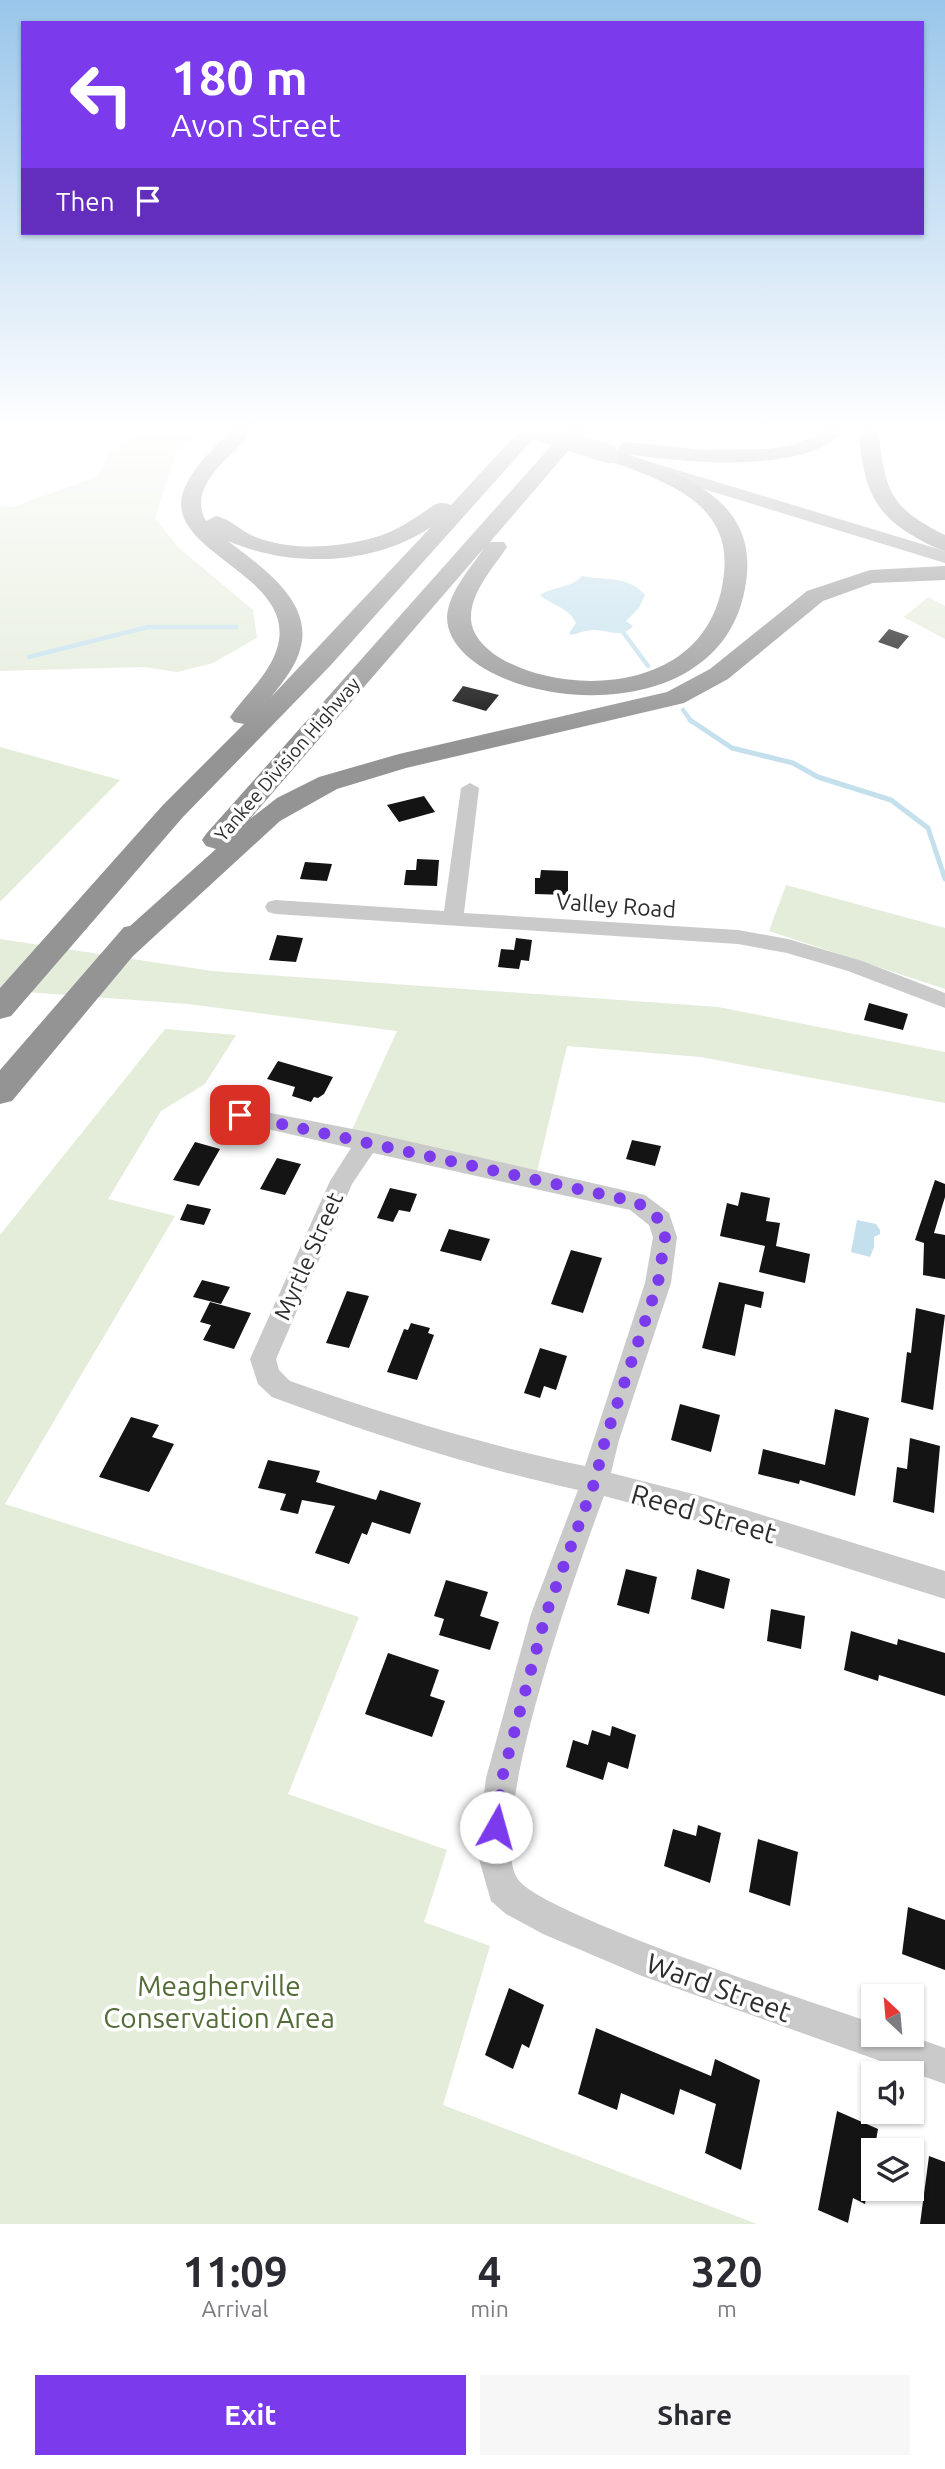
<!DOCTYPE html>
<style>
:root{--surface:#fff;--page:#f7f7f7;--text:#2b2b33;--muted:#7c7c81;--accent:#7c3aed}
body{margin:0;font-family:Ubuntu,sans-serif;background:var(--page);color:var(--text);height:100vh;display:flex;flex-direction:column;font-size:26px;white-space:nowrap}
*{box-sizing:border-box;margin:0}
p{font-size:23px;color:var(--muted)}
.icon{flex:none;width:38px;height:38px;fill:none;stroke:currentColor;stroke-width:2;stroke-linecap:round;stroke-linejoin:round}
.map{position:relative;height:2224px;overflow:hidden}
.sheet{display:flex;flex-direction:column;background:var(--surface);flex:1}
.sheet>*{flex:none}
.top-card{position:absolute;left:21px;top:21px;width:903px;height:214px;border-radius:0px;box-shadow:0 2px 5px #0004;background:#7c3aed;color:#fff;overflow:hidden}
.needle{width:46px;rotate:334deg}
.controls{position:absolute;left:861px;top:1984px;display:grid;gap:14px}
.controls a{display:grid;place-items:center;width:63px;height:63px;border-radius:0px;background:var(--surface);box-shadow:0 2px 5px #0004;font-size:35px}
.pin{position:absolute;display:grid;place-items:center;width:60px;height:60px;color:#fff;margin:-30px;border-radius:14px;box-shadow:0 4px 10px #0006}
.me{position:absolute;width:77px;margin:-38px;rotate:7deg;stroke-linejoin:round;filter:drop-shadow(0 0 5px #0008)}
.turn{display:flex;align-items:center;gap:24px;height:147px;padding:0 35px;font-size:32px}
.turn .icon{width:91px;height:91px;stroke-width:2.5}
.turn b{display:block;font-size:49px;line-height:60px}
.then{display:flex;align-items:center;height:66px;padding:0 35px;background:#0003;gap:14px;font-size:26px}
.eta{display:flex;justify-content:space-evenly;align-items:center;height:119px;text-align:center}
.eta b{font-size:42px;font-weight:700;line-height:49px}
.button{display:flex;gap:14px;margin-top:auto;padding:14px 35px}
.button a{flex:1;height:80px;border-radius:0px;background:var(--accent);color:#fff;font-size:28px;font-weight:700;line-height:80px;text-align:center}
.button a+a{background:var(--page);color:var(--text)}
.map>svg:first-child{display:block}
</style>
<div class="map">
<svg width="945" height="2224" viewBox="0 0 945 2224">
<rect width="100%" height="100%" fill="#fff"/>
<path fill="#e4ecda" d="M141,429H204L176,452L155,518L178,547L253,610L257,638L213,663L177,672L143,667L0,671V506L12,507L97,477L109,453Z
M928,597L945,606V639L904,617Z
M0,747L120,780L0,902Z
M786,885L945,928V989L769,931Z
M0,939L212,971L718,1007L945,1052V1103L701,1057L567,1046L536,1176L351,1132L397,1031L188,1004L0,990Z
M165,1029L236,1035L205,1084L161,1111L108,1199L175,1216L5,1504L359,1617L288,1794L447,1850L424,1922L490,1946L443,2105L757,2224H0V1235Z"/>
<path fill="#c4e0ed" d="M582,576C605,581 628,575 645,595L639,608L626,621L633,626C622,639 608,630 594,630C587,630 579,633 571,635L569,633L576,623C569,607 552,606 540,595C554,586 571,588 582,576Z
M857,1220L876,1224L880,1230V1234L874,1237V1247L870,1257L851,1252Z"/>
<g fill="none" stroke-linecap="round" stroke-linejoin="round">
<path stroke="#c4e0ed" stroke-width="4.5" d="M623,632L648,666
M29,657L148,627H236
M683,710L692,722"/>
<path stroke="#c4e0ed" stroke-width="5" d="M690,720L732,748L793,763L818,777L891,800L928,828L945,879"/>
</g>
<path fill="#141414" d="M889,629L909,636L898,649L878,642Z
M463,686L499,695L486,711L452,701Z
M424,796L435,812L399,822L387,805Z
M417,859L439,860L437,886L404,885L406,870H416Z
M305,862L332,864L327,881L300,879Z
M541,870L568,871V895L535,894V878H540Z
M277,935L303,938L296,962L269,960Z
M516,938L532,940L529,961L521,960L519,969L498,967L501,949L514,950Z
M869,1003L908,1014L903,1030L864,1020Z
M278,1061L333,1077L324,1094L318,1098L314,1097L311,1102L292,1096L295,1087L267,1079Z
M632,1140L661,1146L655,1166L626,1159Z
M195,1142L220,1149L199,1186L173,1180Z
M277,1158L301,1164L285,1195L260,1189Z
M935,1180L945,1184V1197L934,1233L945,1235V1279L923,1275L924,1243L915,1240Z
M390,1188L417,1194L410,1212L399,1210L393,1222L377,1218Z
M741,1192L770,1198L766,1221L780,1223L776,1246L810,1254L805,1283L759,1272L765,1246L720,1236L727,1203L738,1206Z
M187,1204L211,1209L204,1225L180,1220Z
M449,1229L490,1239L481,1261L440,1251Z
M571,1250L602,1258L583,1313L551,1304Z
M202,1280L230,1287L221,1304L193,1297Z
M719,1282L764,1292L761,1308L745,1304L735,1356L702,1348Z
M347,1291L369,1296L349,1348L326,1343Z
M210,1302L251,1313L234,1349L203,1340L211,1325L200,1322Z
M916,1308L945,1315L933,1410L901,1402L907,1352L911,1353Z
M411,1323L430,1328L428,1333L434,1335L417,1380L387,1372L404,1329L408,1330Z
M540,1348L567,1356L556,1390L544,1386L540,1398L524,1393Z
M680,1404L720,1415L711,1452L671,1440Z
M835,1409L869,1418L855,1496L800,1480L799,1484L758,1474L763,1449L825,1465Z
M131,1417L159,1425L152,1437L174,1444L149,1492L99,1477Z
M910,1438L940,1446L934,1513L893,1502L897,1467L907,1469Z
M268,1460L320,1471L316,1482L376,1500L380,1490L421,1503L410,1534L372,1522L367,1535L362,1533L349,1564L315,1553L335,1506L302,1500L298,1514L280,1510L286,1494L258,1488Z
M626,1569L657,1577L649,1614L617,1605Z
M697,1569L730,1579L724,1609L691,1599Z
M446,1580L488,1592L480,1616L499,1622L490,1650L439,1635L444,1619L434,1616Z
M771,1609L805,1616L801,1649L767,1641Z
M851,1631L897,1645L898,1639L945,1653V1696L879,1675L878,1681L844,1670Z
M388,1653L439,1670L430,1696L445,1701L432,1737L365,1714Z
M612,1726L636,1735L628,1769L608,1762L603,1780L566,1767L573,1740L588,1745L592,1730L610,1736Z
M698,1825L721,1833L710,1883L664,1866L673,1829L696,1836Z
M758,1839L798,1852L790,1906L749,1892Z
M908,1907L945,1920V1970L902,1954Z
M509,1988L544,2005L529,2048L522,2044L513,2069L485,2055Z
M596,2028L711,2076L715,2059L760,2080L741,2170L705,2153L716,2104L680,2089L674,2115L621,2093L617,2110L578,2094Z
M837,2111L878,2129L865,2204L853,2198L848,2223L818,2210Z
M929,2156L945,2162V2224H920Z"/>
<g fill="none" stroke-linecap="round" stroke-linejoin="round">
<path fill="#cacaca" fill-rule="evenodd" d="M470,783L479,788L464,913L738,930L788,939L862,961L945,993V1008L848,971L787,953L738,944L275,914L268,912L265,907L268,902L275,900L444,911L461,788Z
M240,1107L368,1132L645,1195L669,1213L677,1237L671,1283L619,1440L611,1473L697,1495L945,1571V1599L697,1521L604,1496C580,1560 485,1824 517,1878C538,1914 819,2004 873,2023V2035H908L945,2048V2084L642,1976L543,1934L506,1914L491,1901L477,1852L486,1778L531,1614L578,1490C473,1467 372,1434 272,1397L258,1384L250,1359L330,1181L351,1148L232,1121L229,1115L232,1109ZM373,1153L630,1210L649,1225L653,1237L645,1283L585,1466C484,1445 387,1415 290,1381L279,1370L276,1359L352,1184Z"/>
<path fill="#a5a5a5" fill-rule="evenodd" d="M641,459L945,551V563L635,468L632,464L635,460Z"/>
<path fill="#949494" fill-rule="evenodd" d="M233,429H254C236,454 185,485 206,521L216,516C230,519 240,530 253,536C289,551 333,548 369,539C385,535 400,528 413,519C421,515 428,508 436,504C441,502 446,503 451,505L521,429H542L330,666L183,817L11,1016L0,1019V988L163,805L244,724L234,722L230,717C246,694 271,673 278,645C296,572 156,551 185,487C195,464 215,447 233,429ZM431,527L271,697C283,682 297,665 301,646C312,600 259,565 228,541C291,568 373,566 431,527Z
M566,429H587L490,542H504L507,547C494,567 471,591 471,617C470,688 709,731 724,573C732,499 659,480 602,458L599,454L602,450L609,448L620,451L618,448L621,444L628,442L706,450L768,449L792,445L812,437L823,429H846C810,476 679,462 627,454C684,475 753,500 747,573C733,751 447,706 447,617C448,592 471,568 484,548L250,819L277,798L319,777L399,754L667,692L710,669L807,591L870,570L945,566V580L873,583L823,601L728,679L684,703L406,768L337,789L280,821L133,956L12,1101L0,1104V1070L124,927L130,926L216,849L206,846L202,840L206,834Z
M858,429H878C886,490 887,506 945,535V551C933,547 921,541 910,534C866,507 864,476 858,429Z"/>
<path stroke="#a5a5a5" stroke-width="19" d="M531,429L609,454"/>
</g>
<linearGradient id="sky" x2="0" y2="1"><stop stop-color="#99c6ea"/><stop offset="0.58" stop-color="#fff"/><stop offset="1" stop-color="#fff" stop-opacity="0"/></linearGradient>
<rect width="945" height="741" fill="url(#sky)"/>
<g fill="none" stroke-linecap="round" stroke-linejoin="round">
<path stroke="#7c3aed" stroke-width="12" stroke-dasharray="0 21.6" d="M240,1115L637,1202L660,1220L665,1237L658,1283L605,1440L595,1481L546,1614L502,1778L496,1827"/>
</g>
<g text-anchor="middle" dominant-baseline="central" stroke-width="7" stroke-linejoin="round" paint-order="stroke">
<g font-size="19" fill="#2d2d2d" stroke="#fff">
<text transform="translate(287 759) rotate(-49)">Yankee Division Highway</text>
</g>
<g font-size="23" fill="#2d2d2d" stroke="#fff">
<text transform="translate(616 905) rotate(4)">Valley Road</text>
<text transform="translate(308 1256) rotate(-66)">Myrtle Street</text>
</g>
<g font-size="28" fill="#2d2d2d" stroke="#fff">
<text transform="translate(704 1513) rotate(16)">Reed Street</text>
<text transform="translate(719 1987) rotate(20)">Ward Street</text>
</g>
<g font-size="28" fill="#536c38" stroke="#fff">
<text x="219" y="1985">Meagherville<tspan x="219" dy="32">Conservation Area</tspan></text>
</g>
</g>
</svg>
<div class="controls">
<a><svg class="needle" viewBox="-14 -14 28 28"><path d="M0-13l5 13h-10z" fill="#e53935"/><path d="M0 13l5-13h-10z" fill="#7c7c81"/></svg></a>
<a><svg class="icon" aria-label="sound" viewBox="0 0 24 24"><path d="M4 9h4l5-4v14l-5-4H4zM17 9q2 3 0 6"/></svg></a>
<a><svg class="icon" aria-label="layers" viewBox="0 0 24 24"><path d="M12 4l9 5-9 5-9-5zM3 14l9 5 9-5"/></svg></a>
</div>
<div class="pin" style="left:240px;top:1115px;background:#d93025"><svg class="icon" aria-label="arrive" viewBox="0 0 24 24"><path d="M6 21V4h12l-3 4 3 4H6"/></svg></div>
<svg class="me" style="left:496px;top:1827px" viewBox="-20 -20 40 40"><circle r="19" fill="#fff"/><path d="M0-13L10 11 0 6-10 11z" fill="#7c3aed"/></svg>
<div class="top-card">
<div class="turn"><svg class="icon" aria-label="left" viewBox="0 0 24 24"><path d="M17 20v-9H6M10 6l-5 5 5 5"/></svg><div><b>180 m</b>Avon Street</div></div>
<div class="then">Then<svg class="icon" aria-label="arrive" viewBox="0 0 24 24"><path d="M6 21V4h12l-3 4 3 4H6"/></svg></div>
</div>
</div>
<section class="sheet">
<div class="eta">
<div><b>11:09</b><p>Arrival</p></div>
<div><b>4</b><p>min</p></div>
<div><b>320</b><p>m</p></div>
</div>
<div class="button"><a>Exit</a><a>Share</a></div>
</section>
